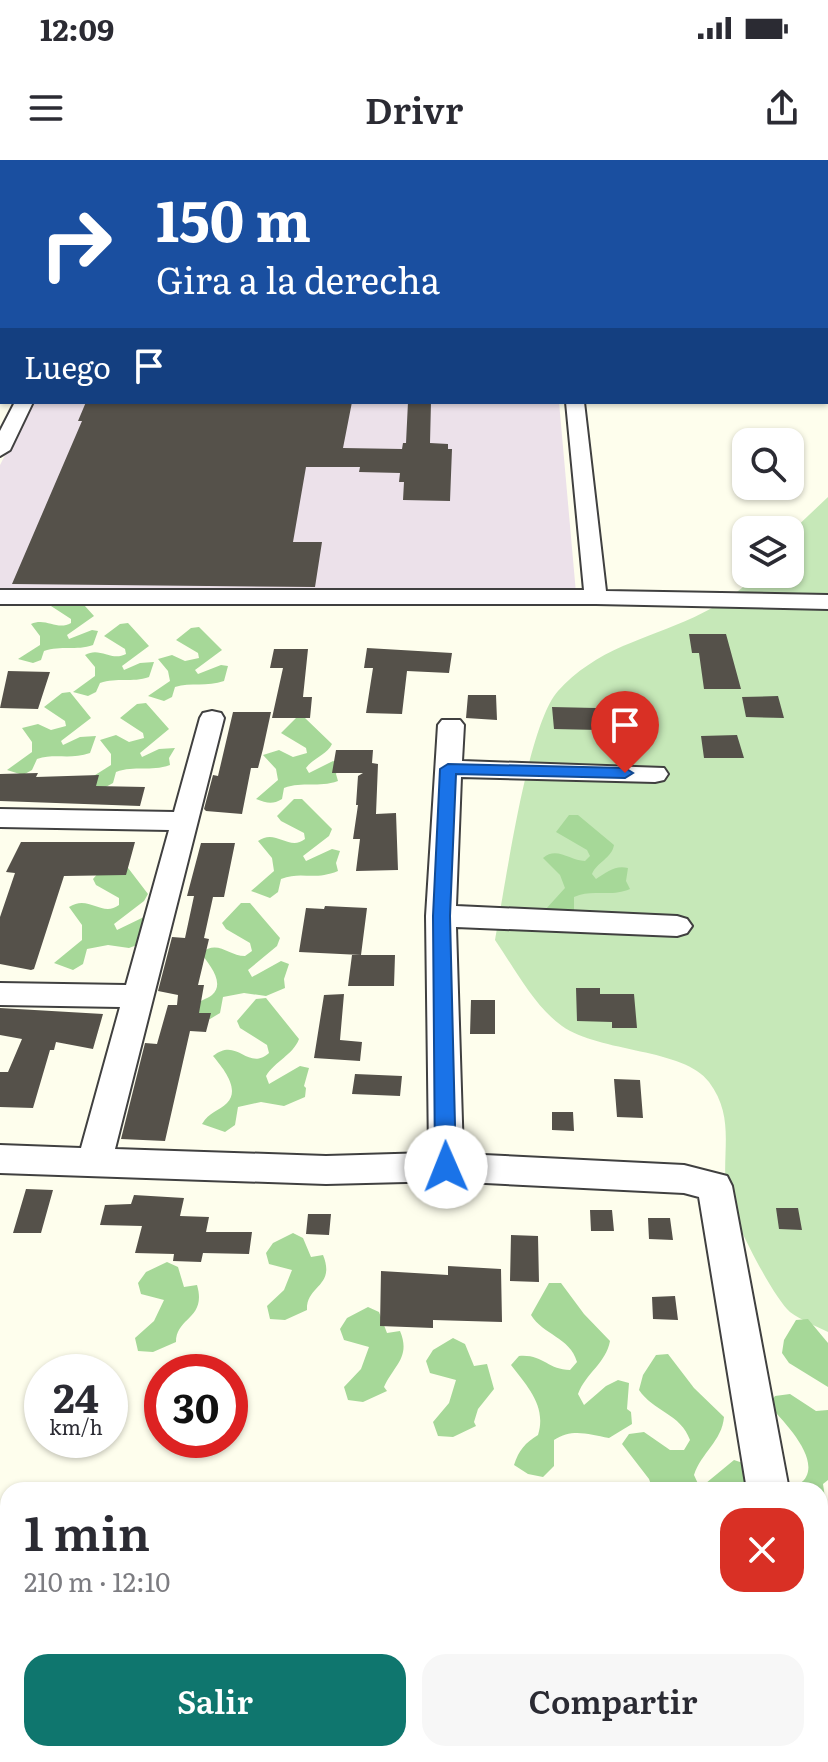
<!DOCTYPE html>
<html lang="es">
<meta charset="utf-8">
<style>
:root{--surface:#fff;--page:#f7f7f7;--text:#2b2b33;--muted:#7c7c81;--accent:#0f766e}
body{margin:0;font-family:Literata,serif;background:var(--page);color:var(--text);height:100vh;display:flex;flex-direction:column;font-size:30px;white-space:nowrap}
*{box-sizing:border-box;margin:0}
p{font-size:26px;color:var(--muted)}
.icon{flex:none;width:44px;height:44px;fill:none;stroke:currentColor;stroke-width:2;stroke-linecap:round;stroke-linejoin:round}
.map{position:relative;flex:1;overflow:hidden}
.side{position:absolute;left:0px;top:1322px;width:828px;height:280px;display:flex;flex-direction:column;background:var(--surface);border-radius:24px 24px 0 0;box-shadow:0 2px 6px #0004}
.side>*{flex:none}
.banner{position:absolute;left:0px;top:0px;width:828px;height:244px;box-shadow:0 2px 6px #0004;background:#1a4fa0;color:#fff;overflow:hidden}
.buttons{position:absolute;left:732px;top:268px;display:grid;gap:16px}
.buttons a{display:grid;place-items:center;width:72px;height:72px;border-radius:16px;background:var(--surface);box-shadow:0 2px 6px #0004;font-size:40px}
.speed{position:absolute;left:24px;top:1194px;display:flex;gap:16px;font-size:40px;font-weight:700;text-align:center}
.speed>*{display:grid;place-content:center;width:104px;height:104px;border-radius:50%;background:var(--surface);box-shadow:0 2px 6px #0004;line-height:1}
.speed small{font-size:20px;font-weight:400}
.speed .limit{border:12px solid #d22;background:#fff;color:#111}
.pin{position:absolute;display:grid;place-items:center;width:68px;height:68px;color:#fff;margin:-82px -34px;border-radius:50% 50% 50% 0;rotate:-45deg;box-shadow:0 0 8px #0007}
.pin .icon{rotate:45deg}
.me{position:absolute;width:88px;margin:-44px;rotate:359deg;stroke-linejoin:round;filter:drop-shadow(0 0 6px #0008)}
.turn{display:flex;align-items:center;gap:28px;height:168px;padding:0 24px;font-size:36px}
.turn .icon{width:104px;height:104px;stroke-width:2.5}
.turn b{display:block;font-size:56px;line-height:68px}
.then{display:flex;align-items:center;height:76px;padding:0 24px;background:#0003;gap:16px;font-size:30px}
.round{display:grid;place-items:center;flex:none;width:84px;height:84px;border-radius:24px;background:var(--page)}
.headline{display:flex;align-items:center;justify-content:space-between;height:136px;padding:0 24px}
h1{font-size:48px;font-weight:600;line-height:60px}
.primary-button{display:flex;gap:16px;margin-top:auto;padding:16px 24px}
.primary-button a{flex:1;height:92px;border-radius:24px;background:var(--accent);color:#fff;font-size:32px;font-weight:600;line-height:92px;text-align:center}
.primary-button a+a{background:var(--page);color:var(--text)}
.status{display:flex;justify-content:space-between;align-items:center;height:56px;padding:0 40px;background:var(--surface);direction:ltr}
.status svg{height:22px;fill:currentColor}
header{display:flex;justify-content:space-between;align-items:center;height:104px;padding:0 24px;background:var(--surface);font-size:36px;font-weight:600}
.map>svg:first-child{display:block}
</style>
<div class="status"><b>12:09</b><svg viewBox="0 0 49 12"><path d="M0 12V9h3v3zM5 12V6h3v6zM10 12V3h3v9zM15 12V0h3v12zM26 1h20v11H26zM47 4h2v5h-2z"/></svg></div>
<header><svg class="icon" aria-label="menu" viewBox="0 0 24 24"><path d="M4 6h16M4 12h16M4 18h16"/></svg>Drivr<svg class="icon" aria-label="share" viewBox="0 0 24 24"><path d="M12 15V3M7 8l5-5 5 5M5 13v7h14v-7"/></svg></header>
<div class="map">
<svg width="828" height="1602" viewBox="0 0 828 1602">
<rect width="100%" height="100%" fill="#fefeed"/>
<path fill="#ece1ea" d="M133,0H536L537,2H132Z
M32,242H559L576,433L0,428V305Z"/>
<path fill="#c6e8b8" d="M828,337V1172C816,1166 801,1160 790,1152C772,1136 729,1052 726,1028C722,989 735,957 709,922C684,888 600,893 562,866C534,846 515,809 495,780C505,728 527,565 558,531C576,511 598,497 623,486C666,468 725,451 756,414H790V373Z"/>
<path fill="#a6d898" d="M75,435L94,456L67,475L69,479L92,470L98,471L93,485C76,491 61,485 44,491L41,500L33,503L18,499L40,485V476L31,464C46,457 57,471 71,463V459L51,446Z
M128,463L149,486L122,506L124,510L140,503L154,502L149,517C132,523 117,517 100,523L96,532L88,536L73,532L95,516V507L85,495C100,486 111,502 126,494L125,489L104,476L120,464Z
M199,467L222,490L195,510L198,514L221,505L228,506L224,521C207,527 191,522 175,527L172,537L164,541L148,536L170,521L168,511L158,499L172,495L185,501L199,498L198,493L176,480L191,468Z
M70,532L91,558L61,581L63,585L80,577L96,576L90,593C70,600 55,593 37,599L32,610L23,615L7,610L32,592V582L22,568L38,564L51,570L66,566L65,561L44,547L62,533Z
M146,543L169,569L140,593L142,597L159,589L175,588L169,598L170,605C150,612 135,605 116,612L113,623L104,628L95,626L92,617L111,605V594L100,580L116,575L129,582L144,578L143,573L120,558L137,544Z
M296,558H305L332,584C327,595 313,598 306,608L309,613L333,601L340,603L336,614L338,621C318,628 303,621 284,628L282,639C272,645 267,643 256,639L278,620L276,609L263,595L279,590L293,597L307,593L306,588L281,573Z
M294,639H302L332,669L329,676L303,696L306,701L332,689L340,691L336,703L338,711C313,721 302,711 281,719L278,732L270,738L251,731L274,711L272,698L258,681C276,668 289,692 305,679L304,673L281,661L277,656Z
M569,655H578L614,685C612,698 597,702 592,714L596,719C607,712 615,705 628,708L626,721L630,729C609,738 593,728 574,737V751L567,756L545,750L565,728L560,715L543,698C557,686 570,701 585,701L590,696L587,690L556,672Z
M122,700L148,734L144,741L114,764L117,770L146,756L148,781L129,788L108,785L87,789L83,804L73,810L54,803L82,780V765L69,747C89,734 102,758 119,745V738L96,725L93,719L99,712Z
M241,743H250L280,778L277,786L248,810L252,817L281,801L289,804L284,819L285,828L266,836L244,833L223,837L220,853L210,859L199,857L194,845C199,841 207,839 212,835C226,823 208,803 201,793C218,779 228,796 245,796L252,791L250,783L226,769L222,763Z
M266,838L299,879C293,895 275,901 266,916L269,924L300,906L309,908L304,926L306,928L305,937L284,946L261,942L238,947L235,965L225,972L202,964C209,952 219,951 227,943C241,929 222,907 213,896C238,876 247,912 269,893L267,885L240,868L237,861L256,839Z
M293,1073L303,1078L311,1097L323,1095C336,1127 306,1125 307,1150L285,1160L270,1159L267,1146L284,1130L292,1110L269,1104L266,1093L273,1083Z
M167,1102L178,1107L184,1127L197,1125C207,1159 176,1157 176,1182L153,1192L138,1191L135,1178L154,1161L164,1140L141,1134L138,1123L146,1112Z
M549,1123H561L584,1154L610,1181C606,1203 586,1213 578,1234L584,1245L606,1226L618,1220L629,1223L627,1249L631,1252L632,1264L609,1278C588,1274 572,1268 554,1280V1306L543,1317L528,1314L514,1305C519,1290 525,1283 538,1275C547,1246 527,1226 511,1205L519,1196C543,1194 548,1210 570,1210L577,1202C570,1177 543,1175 531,1155Z
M368,1147L379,1152L387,1173L400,1171C411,1197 394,1205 384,1227L387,1231L363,1242L348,1240L344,1227L361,1209L369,1187L344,1180L340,1169L347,1158Z
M808,1159L828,1183V1227L789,1203L782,1193L784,1180L796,1160Z
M453,1178L465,1184L474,1206L487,1204L494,1229L478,1249L474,1262L476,1266L453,1277L438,1276L433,1262L449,1243L456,1220L430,1213L426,1201L433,1190Z
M668,1194L694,1228L724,1257C722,1281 701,1293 694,1315L700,1328L734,1300L746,1304V1330H653L649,1319L622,1284L629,1274L644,1272L670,1290H684L690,1280C681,1254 653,1251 639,1230L643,1215L656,1195Z
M790,1234L816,1251L828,1250V1320L823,1324L827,1351L820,1359V1330H792C796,1325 804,1322 806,1317C818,1295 782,1260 769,1245L775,1236Z"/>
<path fill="#55514a" d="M86,242H352L343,288L402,289L403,283H406L408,242H431L430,283L448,284V289H452L450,341L403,340L404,322H399L400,313L359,312L360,307H306L293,382H322L315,427L12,424L82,261H78Z
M689,474H726L741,529H704L699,493H692Z
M367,488L452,493L449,513L407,511L402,554L366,553L373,508H364Z
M274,489H308L303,537H312L310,558H272L283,508H270Z
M8,511L50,512L38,549L0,548Z
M468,535H496L497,560L466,558Z
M778,536L784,558L746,557L742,537Z
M552,547L596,548L599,570L554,569Z
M233,552H271L263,589L258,608H251L242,654L206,651L204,649L213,615L218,616Z
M737,575L744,598H704L701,576Z
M336,590H373L372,603L378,604L376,654L396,653L398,710L356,711L360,679H353L358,645H356L358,616L363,613H332Z
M38,613L36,617L99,615L96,626L145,627L140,646L0,641V614Z
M21,682H135L126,715L64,716L34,809L31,810L0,804V757L15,713L6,712Z
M201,683H235L224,737H213L204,778L209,779L198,825H204L199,853H211L206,872L190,871L165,981L121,979L145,883L157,884L168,845H177L178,835L158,831L172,777L185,778L194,736H187Z
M325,746L367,748L361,795H395L394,826H348L352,795H361L299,792L306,748L324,749Z
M576,828H600V834H634L637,868H612V862L577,861Z
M344,834L340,880L362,882L360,901L314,898L324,835Z
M471,840H495V874H470Z
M0,848L103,854L93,889L56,882L54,890H50L33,948L0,947V912H8L22,879L0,875Z
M355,914L402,916L400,936L352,934Z
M614,919L640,920L643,958L617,957Z
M552,952H573L574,971L552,970Z
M26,1029L53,1030L41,1073H13Z
M134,1035L184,1038L180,1056L209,1057L206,1072H252L249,1094L203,1093L201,1102L173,1101L174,1094L135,1093L142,1066L100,1065L105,1045L131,1044Z
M776,1048H798L802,1070L779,1069Z
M590,1050H612L614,1071H591Z
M308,1054H331L329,1075L306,1074Z
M648,1058H670L673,1080L649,1079Z
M511,1075L538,1076L539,1122L510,1121Z
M448,1106L501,1109L502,1162L433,1160V1168L380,1166L381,1111L448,1115Z
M675,1136L678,1160L653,1159L652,1137Z"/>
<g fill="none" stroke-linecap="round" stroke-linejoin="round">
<g stroke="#404040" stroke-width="4">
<path id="minor" d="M115,0H129L114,2Z
M540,0H554V2H540Z
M0,29H2V37H0Z
M826,49H828V57H826Z
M0,70H2V78H0Z
M0,121H2V131H0Z
M0,177H2V187H0Z
M15,242H33L10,290L0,296V271Z
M566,242H584L606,431L828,435V449L596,444H0V430H584Z
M212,551L221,553L224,558L115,989L326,996L429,993L426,756L438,565L442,560H460L464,565L462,601L664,608L668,614L664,620L655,622L461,617L456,746L677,756L687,759L692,766L687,773L677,776L456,767L463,994L684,1005L727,1016L732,1026L789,1330H747L699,1037L684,1033L446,1021L326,1024L0,1013V985L81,988L120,847L0,845V823L126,825L169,670L0,667V649L174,652L200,558L203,553Z
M820,1573L828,1577V1602H792L791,1594H820Z"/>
</g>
<use href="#minor" fill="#fff" fill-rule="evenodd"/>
</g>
<path fill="#1a73e8" stroke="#114b97" stroke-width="2" d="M448,604L625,608L633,613L625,618L456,614L450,756L456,1007L453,1013L446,1015L438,1013L435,1007L433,756L440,609Z"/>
</svg>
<div class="buttons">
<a><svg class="icon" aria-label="search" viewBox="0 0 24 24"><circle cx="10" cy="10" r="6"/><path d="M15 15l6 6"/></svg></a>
<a><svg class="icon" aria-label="layers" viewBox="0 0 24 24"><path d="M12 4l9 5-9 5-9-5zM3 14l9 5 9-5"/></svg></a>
</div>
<div class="speed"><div>24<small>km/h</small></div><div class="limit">30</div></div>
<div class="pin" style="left:625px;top:613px;background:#d93025"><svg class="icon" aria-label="arrive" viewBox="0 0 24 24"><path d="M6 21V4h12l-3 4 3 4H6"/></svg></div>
<svg class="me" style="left:446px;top:1007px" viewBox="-20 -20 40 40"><circle r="19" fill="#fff"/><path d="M0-13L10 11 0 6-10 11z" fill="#1a73e8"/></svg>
<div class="banner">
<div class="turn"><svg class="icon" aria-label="right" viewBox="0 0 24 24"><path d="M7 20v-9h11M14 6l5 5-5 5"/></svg><div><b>150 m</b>Gira a la derecha</div></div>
<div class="then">Luego<svg class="icon" aria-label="arrive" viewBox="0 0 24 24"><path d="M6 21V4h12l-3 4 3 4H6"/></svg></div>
</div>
<section class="side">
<div class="headline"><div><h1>1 min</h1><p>210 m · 12:10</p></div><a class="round" style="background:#d93025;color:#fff"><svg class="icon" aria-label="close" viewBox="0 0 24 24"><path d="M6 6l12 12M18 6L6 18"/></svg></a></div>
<div class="primary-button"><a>Salir</a><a>Compartir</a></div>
</section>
</div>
